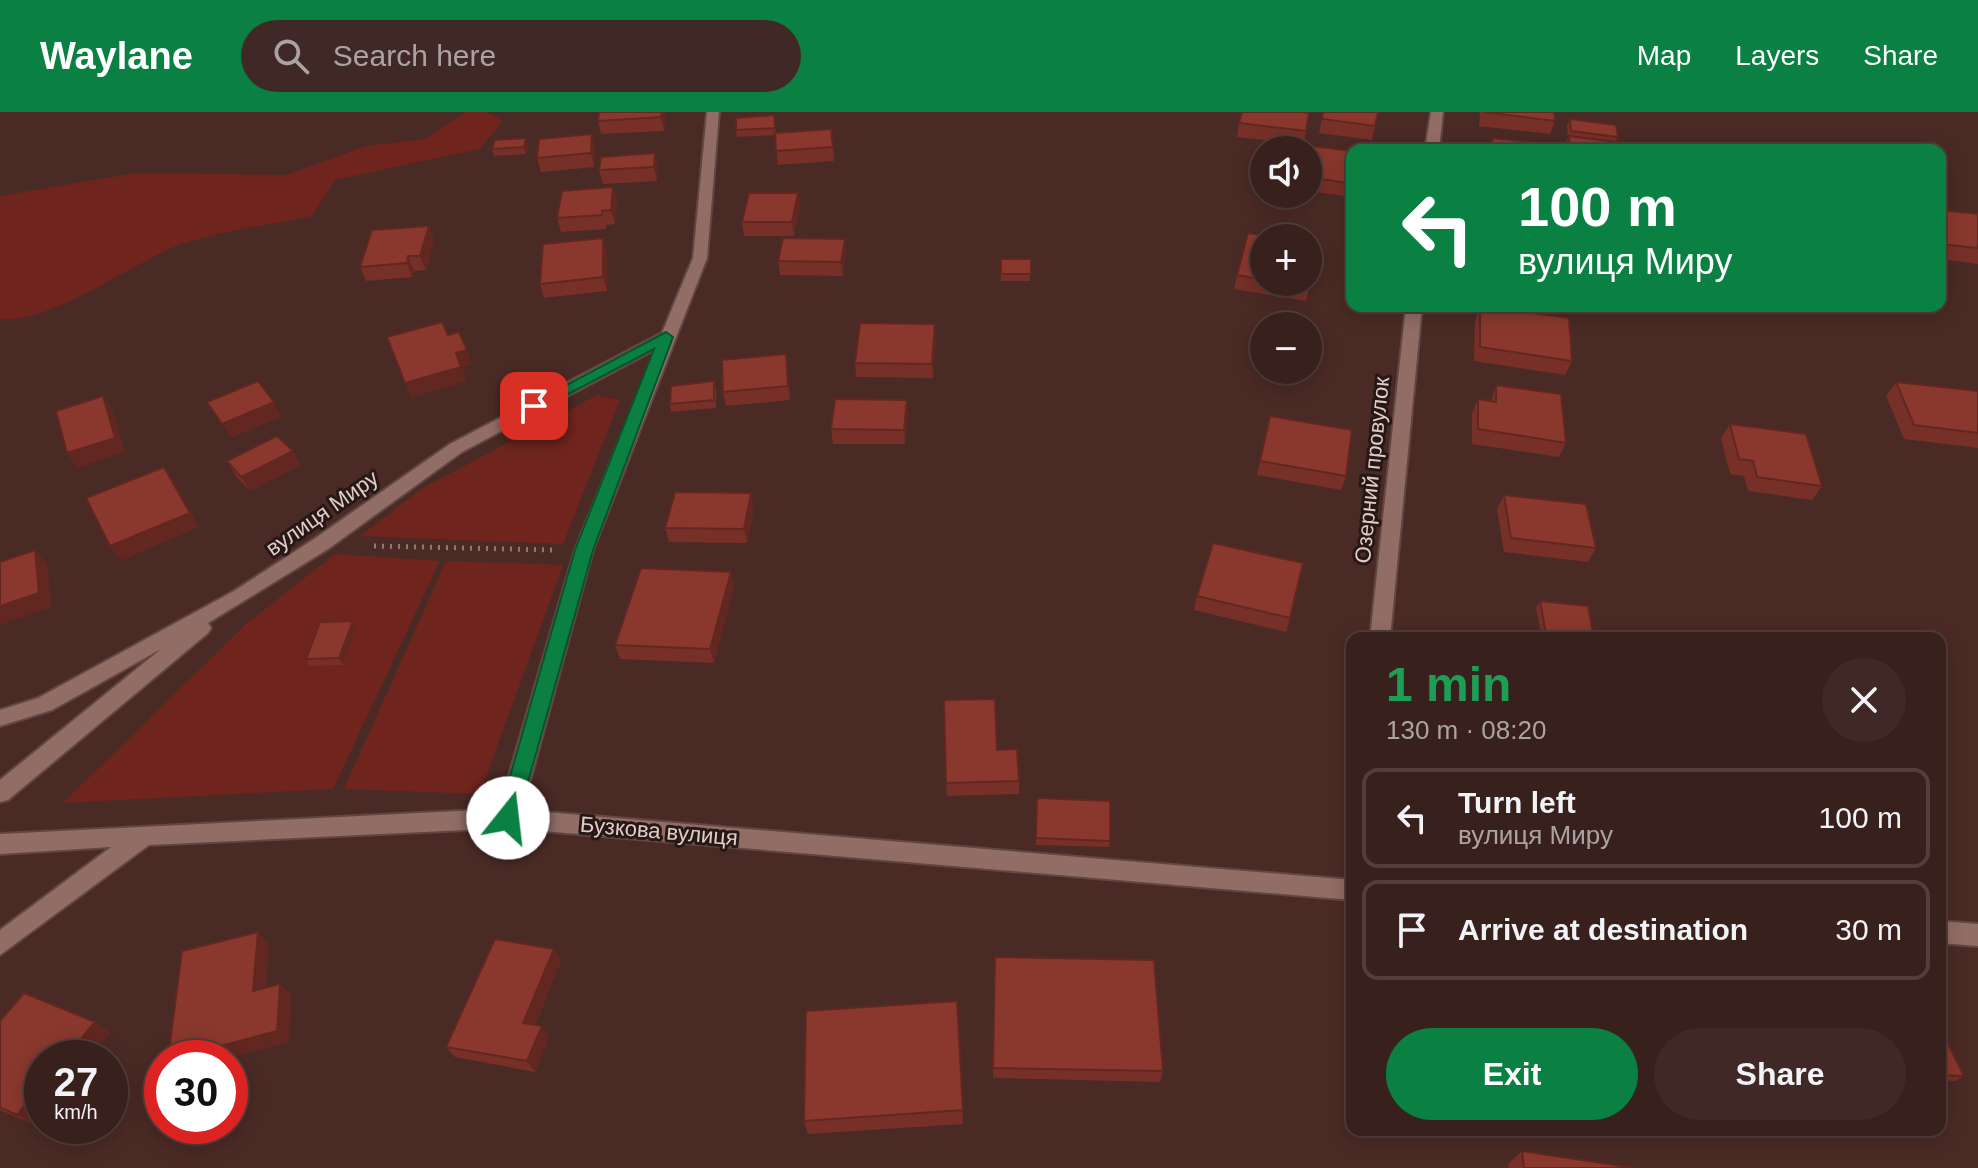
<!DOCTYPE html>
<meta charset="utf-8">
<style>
:root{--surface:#38201c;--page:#3f2825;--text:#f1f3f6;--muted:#aba3a3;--line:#523e3b;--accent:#0b8043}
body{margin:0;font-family:Helvetica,sans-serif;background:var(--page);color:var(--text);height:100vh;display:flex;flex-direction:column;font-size:30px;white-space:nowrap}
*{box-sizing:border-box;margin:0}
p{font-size:26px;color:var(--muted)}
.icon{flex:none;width:44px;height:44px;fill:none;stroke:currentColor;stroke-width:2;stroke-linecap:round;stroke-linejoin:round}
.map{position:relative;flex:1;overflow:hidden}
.panel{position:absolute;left:1346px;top:520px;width:600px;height:504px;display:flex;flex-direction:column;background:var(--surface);border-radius:16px;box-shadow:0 4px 20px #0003,0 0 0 2px var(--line)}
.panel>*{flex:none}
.banner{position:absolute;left:1346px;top:32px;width:600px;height:168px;border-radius:16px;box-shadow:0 4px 20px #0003,0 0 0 2px var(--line);background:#0b8043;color:#fff;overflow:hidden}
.controls{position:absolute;left:1250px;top:24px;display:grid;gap:16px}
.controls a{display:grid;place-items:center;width:72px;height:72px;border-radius:50%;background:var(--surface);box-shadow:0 4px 20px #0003,0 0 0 2px var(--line);font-size:40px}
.speed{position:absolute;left:24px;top:928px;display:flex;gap:16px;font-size:40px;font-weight:700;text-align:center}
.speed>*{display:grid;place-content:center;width:104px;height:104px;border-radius:50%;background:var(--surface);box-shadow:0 4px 20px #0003,0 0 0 2px var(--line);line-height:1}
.speed small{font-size:20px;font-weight:400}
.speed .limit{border:12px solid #d22;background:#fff;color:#111}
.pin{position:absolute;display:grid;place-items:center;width:68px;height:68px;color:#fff;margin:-34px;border-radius:16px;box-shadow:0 4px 12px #0006}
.me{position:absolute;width:88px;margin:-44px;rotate:16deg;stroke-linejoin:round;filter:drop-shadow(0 0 6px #0008)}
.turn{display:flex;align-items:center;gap:28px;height:168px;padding:0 40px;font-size:36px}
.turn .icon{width:104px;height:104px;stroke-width:2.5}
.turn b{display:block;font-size:56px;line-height:68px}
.round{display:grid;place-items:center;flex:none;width:84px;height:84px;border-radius:42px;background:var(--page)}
.overview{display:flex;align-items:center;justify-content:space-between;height:136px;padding:0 40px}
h1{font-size:48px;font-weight:800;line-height:60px;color:#1e9e55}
.primary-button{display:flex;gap:16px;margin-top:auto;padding:16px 40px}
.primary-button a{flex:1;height:92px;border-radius:48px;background:var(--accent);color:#fff;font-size:32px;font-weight:800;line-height:92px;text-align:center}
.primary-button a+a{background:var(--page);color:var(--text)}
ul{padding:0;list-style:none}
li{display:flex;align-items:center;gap:24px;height:100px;margin:0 16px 12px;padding:0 24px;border:4px solid var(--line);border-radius:16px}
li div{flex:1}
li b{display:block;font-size:30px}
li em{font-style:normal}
header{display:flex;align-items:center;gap:48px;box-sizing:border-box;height:112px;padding:0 40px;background:var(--accent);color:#fff}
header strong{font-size:38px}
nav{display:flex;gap:44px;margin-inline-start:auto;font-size:28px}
.search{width:560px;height:72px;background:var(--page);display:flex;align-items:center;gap:20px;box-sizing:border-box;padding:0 28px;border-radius:44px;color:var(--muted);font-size:30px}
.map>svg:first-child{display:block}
</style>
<header>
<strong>Waylane</strong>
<div class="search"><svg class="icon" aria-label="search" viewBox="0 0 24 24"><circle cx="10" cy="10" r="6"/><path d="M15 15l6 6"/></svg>Search here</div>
<nav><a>Map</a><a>Layers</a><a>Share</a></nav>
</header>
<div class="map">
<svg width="1978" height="1056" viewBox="0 0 1978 1056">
<rect width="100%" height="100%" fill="#4a2a25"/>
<path fill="#6f251d" d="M465,0H487L503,9L479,37L335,68L312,104C270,113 212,120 174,135C129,154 47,213 0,207V84L136,61L286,63L366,34L425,27Z
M597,283L620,288L563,432L360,424L423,376Z
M335,442L440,449L333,677L63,691L246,512Z
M446,449L563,453L480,682L344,677Z"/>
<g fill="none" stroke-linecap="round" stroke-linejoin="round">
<g stroke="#614642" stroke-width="4">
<path id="minor" d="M707,0H719L707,146L593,438L522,698L1352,768V788L508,716L149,733L0,843V818L111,735L0,742V722L499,697L575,438L656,237L462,340L328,437L208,511L211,516L208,521L8,688L0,690V668L161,537L52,598L0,614V598L38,586L234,479L314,427L450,332L662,221L693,146Z
M1431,0H1443L1439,38H1425Z
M1406,194H1422L1390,526H1370Z
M1940,809L1978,812V834L1940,831Z"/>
</g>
<path stroke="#947874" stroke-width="5" stroke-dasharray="2 6" stroke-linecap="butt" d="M374,434L552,438"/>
<use href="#minor" fill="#926d66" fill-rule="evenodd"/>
</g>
<path fill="#773027" d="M599,0H665L666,5L664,19L601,22L598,9Z
M1323,0L1375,14L1372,28L1319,21Z
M1480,0H1554L1555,9L1550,22L1479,14Z
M774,3L776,21L831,17L834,49L778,53L775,23L737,25L736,18Z
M1570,7L1618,25L1616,30L1617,38H1567L1566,31L1568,26L1567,14Z
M1239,11L1306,19L1304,32L1237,25Z
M592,22L595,36L594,55L541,60L537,46Z
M526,26L528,33L526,42L494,44L492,37Z
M1492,26L1559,38H1488Z
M1308,38L1348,71L1345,84L1308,79Z
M658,55L657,69L603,72L599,58Z
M613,75L617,89L615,112L606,113V117L561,120L557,106Z
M798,81L800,95L794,124H744L742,110Z
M1940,98L1978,102V152L1940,147Z
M429,114L434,128L426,158L414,159L412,165L366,169L360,155Z
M1264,126V170H1308L1318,131L1306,189L1234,177L1237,163Z
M607,140V179L544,186L540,172Z
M846,141L843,164L780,163L778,149Z
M1001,147H1031L1030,169H1001Z
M1480,194L1572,249L1565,263L1474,249L1475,208Z
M1821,194H1885L1880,202Z
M936,226L933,266L856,265L855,251Z
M786,242L790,288L726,294L723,280Z
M714,269L716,277V296L671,300L670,292Z
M1896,270L1978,279V336L1904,327L1886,284Z
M1496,273L1566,331L1559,345L1472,332V301L1478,287L1491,289Z
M908,302L905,332H833L831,317Z
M1270,304L1346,364L1341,378L1257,363Z
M1730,312L1822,374L1812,388L1748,379L1744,364L1730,362L1721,326Z
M293,339L301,353L250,379L236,364L227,349Z
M1504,383L1596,436L1588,450L1504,440L1497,397Z
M754,396L747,431L669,430L665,416Z
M731,460L734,474L714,551L620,547L615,533Z
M1197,484L1290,506L1286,520L1194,498Z
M1540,489L1594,526H1542L1536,496Z
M357,516L343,553L310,554L306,547Z
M997,638L1019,669V682L947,684L946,671Z
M1037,686L1110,729L1109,735L1036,733Z
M554,837L561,849L535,913L542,914L549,925L535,960L455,945L446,935Z
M995,845L1163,959L1160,970L993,966Z
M957,889L963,1012L808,1022L804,1009Z
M0,909L95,910L110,921L89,946H42V1003L34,1012L0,998Z
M1940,915L1964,964L1955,969L1940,968Z
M1522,1039L1634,1056H1509L1508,1052Z"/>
<path fill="#612720" d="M662,0H665L666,5L664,19L661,5Z
M592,22L595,36L594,55L591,41Z
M526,26L528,33L526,42L524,35Z
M655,41L658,55L657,69L654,55Z
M613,75L617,89L615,112L611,98Z
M798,81L800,95L794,124L792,110Z
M429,114L434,128L426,158L420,144Z
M603,126L607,140V179L603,165Z
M845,127L846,141L843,164L841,150Z
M408,144L414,159L412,165L407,151Z
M935,212L936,226L933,266L932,252Z
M467,238L472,252L462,255L467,269L411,286L405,271L456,241Z
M103,284L113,299L125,340L77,356L67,341Z
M907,288L908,302L905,332L904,318Z
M274,290L282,305L231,326L222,312Z
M293,339L301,353L250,379L241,365Z
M164,355L174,369L199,415L121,449L110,434Z
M751,381L754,396L747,431L744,417Z
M35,438L47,452L52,495L0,513V494Z
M731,460L734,474L714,551L710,537Z
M353,509L357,516L343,553L339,546Z
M258,820L269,832L265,890L253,879Z
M554,837L561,849L531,922L523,911Z
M280,872L292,883L289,930L230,946H176Z
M95,910L110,921L89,946H65Z
M542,914L549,925L535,960L527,949Z
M42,973V1003L34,1012L17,1003Z"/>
<path fill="#8a382d" stroke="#612720" stroke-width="2" d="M599,0H662L661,5L598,9Z
M1242,0H1301L1309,1L1306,19L1239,11Z
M1323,0H1378L1375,14L1322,7Z
M1484,0H1554L1555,9Z
M774,3L775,16L736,18V6Z
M1570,7L1616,13L1618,25L1571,19Z
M831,17L833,35L776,39L775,21Z
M592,22L591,41L537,46L539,27Z
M1569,24L1616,30L1617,38L1570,37Z
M526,26L524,35L492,37L495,28Z
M1492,26L1558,33L1559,38H1493Z
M1295,32L1352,39L1348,71L1308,65V38H1294Z
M655,41L654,55L599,58L601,45Z
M613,75L611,98L602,99V103L557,106L562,79Z
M749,81H798L792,110H742Z
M1940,98L1978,102V136L1940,132Z
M429,114L420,144H408L407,151L360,155L372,118Z
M1248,121L1282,126H1264V168L1237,163Z
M603,126V165L540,172L543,132Z
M783,126L845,127L841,150L778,149Z
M1308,130L1318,131L1310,175L1279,170H1308Z
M1001,147H1031V162H1001Z
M1480,194L1569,206L1572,249L1480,235Z
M442,210L448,223L459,220L467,238L456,241L461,255L405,271L387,225Z
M860,211L935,212L932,252L855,251Z
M786,242L788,274L723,280L722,248Z
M258,269L274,290L222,312L207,290Z
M714,269V288L670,292L671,274Z
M1896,270L1978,279V321L1914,313Z
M1496,273L1561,282L1566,331L1478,317V287L1496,290Z
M103,284L115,326L67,341L56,299Z
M835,287L907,288L904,318L831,317Z
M1270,304L1352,318L1346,364L1260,349Z
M1730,312L1806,322L1822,374L1757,365L1753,349L1739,347Z
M277,324L293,339L241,365L227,349Z
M164,355L190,401L110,434L86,386Z
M675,380L751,381L744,417L665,416Z
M1504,383L1586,392L1596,436L1511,426Z
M1213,431L1303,451L1290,506L1197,484Z
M35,438L39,481L0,494V450Z
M641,456L731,460L710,537L615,533Z
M1540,489L1588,494L1594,526H1581L1546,522Z
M353,509L339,546L306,547L320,510Z
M995,587L997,638L1017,637L1019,669L946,671L944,588Z
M1037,686L1110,689V729L1036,726Z
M258,820L253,879L280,872L277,919L176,946H168L182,839Z
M495,827L554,837L523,911L542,914L527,949L446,935Z
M995,845L1154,848L1163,959L993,956Z
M24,881L95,910L65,946H42V973L17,1003L0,995V909Z
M957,889L963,998L804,1009L806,899Z
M1940,915L1964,964L1940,963Z
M1522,1039L1634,1056H1524Z"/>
<path fill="#0b8043" stroke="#07532c" stroke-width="2" d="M666,220L673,225L593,438L518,706L508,715L498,706L575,438L654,237L540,297L527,294Z"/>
<g text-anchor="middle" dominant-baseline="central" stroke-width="6" stroke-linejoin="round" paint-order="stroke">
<g font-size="22" fill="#e2ccc9" stroke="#261815">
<text transform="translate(1372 358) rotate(-84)">Озерний провулок</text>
<text transform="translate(322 401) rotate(-35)">вулиця Миру</text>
<text transform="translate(659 719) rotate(5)">Бузкова вулиця</text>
</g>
</g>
</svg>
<div class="controls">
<a><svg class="icon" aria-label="sound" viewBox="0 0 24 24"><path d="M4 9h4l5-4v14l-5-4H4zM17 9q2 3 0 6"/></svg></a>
<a>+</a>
<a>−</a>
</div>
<div class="speed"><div>27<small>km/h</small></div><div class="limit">30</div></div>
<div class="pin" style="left:534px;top:294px;background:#d93025"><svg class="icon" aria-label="arrive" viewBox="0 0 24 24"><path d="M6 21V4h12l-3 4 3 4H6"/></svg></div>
<svg class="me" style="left:508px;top:706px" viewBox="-20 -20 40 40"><circle r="19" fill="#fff"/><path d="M0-13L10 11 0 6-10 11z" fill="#0b8043"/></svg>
<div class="banner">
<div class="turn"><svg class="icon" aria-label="left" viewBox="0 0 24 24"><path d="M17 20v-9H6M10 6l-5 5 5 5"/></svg><div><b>100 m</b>вулиця Миру</div></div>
</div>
<section class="panel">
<div class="overview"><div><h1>1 min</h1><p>130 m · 08:20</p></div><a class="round"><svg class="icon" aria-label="close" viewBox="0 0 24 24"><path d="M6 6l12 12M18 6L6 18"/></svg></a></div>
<ul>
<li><svg class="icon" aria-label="left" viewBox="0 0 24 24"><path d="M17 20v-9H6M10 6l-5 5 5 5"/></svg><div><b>Turn left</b><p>вулиця Миру</p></div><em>100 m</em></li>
<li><svg class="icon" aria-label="arrive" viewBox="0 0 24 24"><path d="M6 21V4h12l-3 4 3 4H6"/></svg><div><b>Arrive at destination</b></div><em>30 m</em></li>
</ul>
<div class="primary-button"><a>Exit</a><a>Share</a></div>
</section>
</div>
